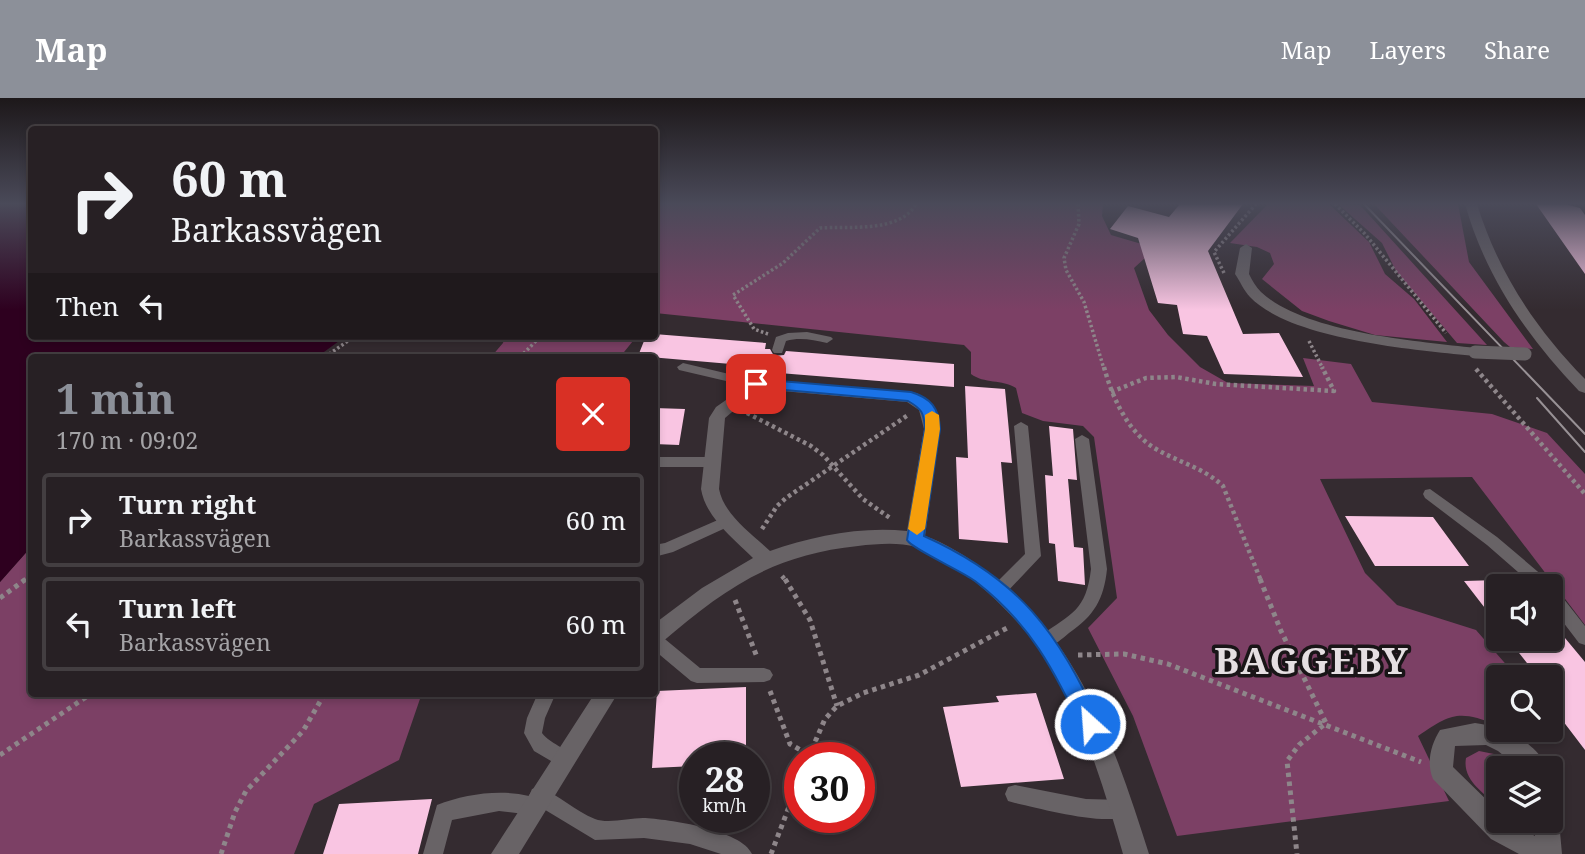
<!DOCTYPE html>
<meta charset="utf-8">
<style>
:root{--surface:#272024;--page:#332d31;--text:#f1f3f6;--muted:#a4a3a6;--line:#433e41;--accent:#8c9099}
body{margin:0;font-family:"Noto Serif",serif;background:var(--page);color:var(--text);height:100vh;display:flex;flex-direction:column;font-size:26px;white-space:nowrap}
*{box-sizing:border-box;margin:0}
p{font-size:23px;color:var(--muted)}
.icon{flex:none;width:38px;height:38px;fill:none;stroke:currentColor;stroke-width:2;stroke-linecap:round;stroke-linejoin:round}
.map{position:relative;flex:1;overflow:hidden}
.side{position:absolute;left:28px;top:256px;width:630px;height:343px;display:flex;flex-direction:column;background:var(--surface);border-radius:7px;box-shadow:0 4px 10px #0003,0 0 0 2px var(--line)}
.side>*{flex:none}
.banner{position:absolute;left:28px;top:28px;width:630px;height:214px;border-radius:7px;box-shadow:0 4px 10px #0003,0 0 0 2px var(--line);background:#272024;color:var(--text);overflow:hidden}
.tools{position:absolute;left:1486px;top:476px;display:grid;gap:14px}
.tools a{display:grid;place-items:center;width:77px;height:77px;border-radius:7px;background:var(--surface);box-shadow:0 4px 10px #0003,0 0 0 2px var(--line);font-size:35px}
.speed{position:absolute;left:679px;top:644px;display:flex;gap:14px;font-size:35px;font-weight:700;text-align:center}
.speed>*{display:grid;place-content:center;width:91px;height:91px;border-radius:50%;background:var(--surface);box-shadow:0 4px 10px #0003,0 0 0 2px var(--line);line-height:1}
.speed small{font-size:18px;font-weight:400}
.speed .limit{border:10px solid #d22;background:#fff;color:#111}
.pin{position:absolute;display:grid;place-items:center;width:60px;height:60px;color:#fff;margin:-30px;border-radius:14px;box-shadow:0 4px 10px #0006}
.me{position:absolute;width:77px;margin:-38px;rotate:334deg;stroke-linejoin:round;filter:drop-shadow(0 0 5px #0008)}
.turn{display:flex;align-items:center;gap:24px;height:147px;padding:0 28px;font-size:32px}
.turn .icon{width:91px;height:91px;stroke-width:2.5}
.turn b{display:block;font-size:49px;line-height:60px}
.then{display:flex;align-items:center;height:66px;padding:0 28px;background:#0003;gap:14px;font-size:26px}
.round{display:grid;place-items:center;flex:none;width:74px;height:74px;border-radius:7px;background:var(--page)}
.summary{display:flex;align-items:center;justify-content:space-between;height:119px;padding:0 28px}
h1{font-size:42px;font-weight:700;line-height:52px;color:var(--accent)}
ul{padding:0;list-style:none}
li{display:flex;align-items:center;gap:21px;height:94px;margin:0 14px 10px;padding:0 14px;border:4px solid var(--line);border-radius:7px}
li div{flex:1}
li b{display:block;font-size:26px}
li em{font-style:normal}
header{display:flex;align-items:center;gap:42px;box-sizing:border-box;height:98px;padding:0 35px;background:var(--accent);color:#fff}
header strong{font-size:33px}
nav{display:flex;gap:38px;margin-inline-start:auto;font-size:24px}
.map>svg:first-child{display:block}
</style>
<header>
<strong>Map</strong>
<nav><a>Map</a><a>Layers</a><a>Share</a></nav>
</header>
<div class="map">
<svg width="1585" height="756" viewBox="0 0 1585 756">
<rect width="100%" height="100%" fill="#342b30"/>
<path fill="#7c4065" d="M655,106H1103L1102,118L1111,137L1145,147L1146,159L1134,170L1149,212L1168,237L1200,269L1228,285L1314,288L1303,260L1351,266L1372,304L1492,316L1547,335L1585,376V527L1472,379L1320,381L1365,475L1397,507L1476,532L1517,579H1498V627C1458,612 1452,615 1418,638L1449,703L1177,738L1133,618L1088,530L1117,500L1094,339L1083,328L1043,323L1022,315L1016,290C1002,281 984,286 971,276V254L964,247L655,215Z
M1268,106H1329L1369,144L1385,176L1414,201L1447,244L1375,237L1329,223L1302,213L1262,181L1274,166L1270,155L1257,149L1230,145Z
M1338,106L1360,107L1487,247L1457,245L1396,173L1382,145Z
M1374,106H1458L1469,164L1533,251L1510,249L1504,244Z
M505,238H637L620,259H491L503,245Z
M31,449L32,595H422L399,662L314,706L294,756H0V484Z
M1479,653L1499,657L1518,670H1498V708C1484,695 1462,682 1466,660Z"/>
<path fill="#2e001f" d="M0,106H31L32,238H346L317,259H32L31,449L0,484Z"/>
<path fill="#f9c5e2" d="M1180,106H1243L1208,153L1243,236L1279,235L1303,279L1224,276L1207,238L1183,236L1177,207L1158,205L1138,140L1110,131L1128,108L1169,119Z
M1536,106H1565L1580,110L1585,117V176Z
M654,236L766,245L765,251H770L774,258L784,257L786,253L954,266V289L779,275L771,267L762,273H753L754,268L638,258L646,238Z
M965,288L1005,291L1012,365L1001,364L1008,445L959,441L956,359L968,360Z
M654,310L685,311L679,347L654,346Z
M1049,328L1073,331L1077,382L1068,381L1074,449L1083,450L1085,487L1058,483L1055,446L1049,445L1045,377L1053,378Z
M1345,418L1433,419L1469,468H1375Z
M1498,482V527L1464,483Z
M1550,522L1585,564V652L1550,606V579H1538L1508,541H1550Z
M746,589V660H695V668L652,670L657,593Z
M1036,595L1064,681L961,689L943,609L999,604L996,598Z
M432,701L418,756H323L339,706Z"/>
<g fill="none" stroke-linecap="round" stroke-linejoin="round">
<path stroke="#8e868a" stroke-width="3.5" stroke-dasharray="2.5 2.5" stroke-linecap="butt" d="M1078,106L1079,126L1064,160L1066,172L1084,204L1104,271
M1335,106L1365,136L1446,235
M1224,175L1214,154L1256,106
M768,236L754,231L733,197L783,165L820,130C849,128 900,135 916,106
M1309,243L1323,271
M325,259L355,238
M520,259L541,238"/>
<path stroke="#8e868a" stroke-width="4.5" stroke-dasharray="3.5 3.5" stroke-linecap="butt" d="M1104,269C1112,299 1128,335 1156,351C1178,364 1204,370 1223,388L1261,483
M1476,271L1585,396
M1111,294L1146,280L1176,279L1216,286L1334,293L1322,269
M747,315L811,348L823,357L863,401L890,420
M762,431L777,408L786,400L908,317
M782,478L786,483
M23,483L32,477"/>
<path stroke="#8e868a" stroke-width="5" stroke-dasharray="4.5 4.5" stroke-linecap="butt" d="M785,481L810,522L837,608
M1260,481L1281,533L1326,625L1299,647L1287,663L1297,756
M0,500L26,481
M735,502L757,559
M1078,557L1124,556L1168,566L1421,664
M770,593L790,646L809,657
M0,657L92,595
M808,660L825,621L837,608L863,595L919,577L1007,530
M221,756L235,714L246,693L303,633L325,595
M771,756L800,680"/>
<path fill="#686366" fill-rule="evenodd" d="M807,234L831,239L833,241L827,245C813,242 800,239 786,243L782,255H774L772,252L776,239L788,235Z
M683,265L754,282L771,270L777,274L756,290L679,272L677,269Z
M1021,324L1028,328L1041,458L1006,495L1000,497L994,495L992,491L994,487L1025,456L1014,328Z
M1082,337L1089,341L1107,471C1104,501 1094,518 1069,535C1062,541 1055,547 1046,550L1040,548L1038,543L1040,538C1072,515 1086,513 1091,471L1075,341Z
M654,359H713L720,364L713,369H654Z
M1430,391L1497,439L1550,484L1551,489L1556,491L1585,528V547L1579,545L1550,507V488H1534L1487,447L1425,400L1423,396L1425,392Z
M727,418L732,419L734,423L732,427L673,454L654,459V447L665,445Z
M654,535L660,537L700,570H764L770,572L773,577L770,582L764,584L697,585L691,583L654,552Z
M538,595H556L545,620L542,635C550,646 567,649 572,661L570,667L563,670L534,653L524,635L527,620Z
M1015,687L1086,701L1122,702L1129,704L1132,711L1129,718C1103,728 1043,711 1015,705L1008,703L1005,696L1008,689Z
M539,689C559,697 575,713 595,721C608,726 629,720 643,720C668,721 742,732 752,756H721L690,746L644,740L595,742L542,710L540,715L533,717L499,713L452,722L443,756H423L437,707C465,696 500,691 529,698L532,691Z"/>
<path fill="#686366" fill-rule="evenodd" d="M1465,106H1477C1498,174 1535,230 1585,281V295L1579,293C1527,238 1486,180 1465,106Z
M1246,146L1252,150L1249,176C1252,182 1256,189 1261,194C1305,235 1416,243 1475,250L1482,254L1475,258C1417,252 1291,242 1250,199C1244,193 1240,183 1235,176L1240,150Z
M756,281L917,295L933,308L939,319L940,331L925,438C945,445 964,457 981,469C1078,536 1115,649 1149,756H1123C1104,690 1084,622 1047,563C1021,521 964,465 916,449C898,444 877,446 858,448C772,457 725,490 661,545L654,547V526L702,490L753,460C733,440 706,420 701,391L709,320L716,309ZM759,291L907,304L919,312L924,331L907,433C862,428 812,438 770,453C752,436 724,417 719,391L725,320Z
M595,595H618L519,756H491Z
M1475,625C1501,628 1536,643 1547,670H1519L1498,653L1486,647L1455,648L1453,669L1498,713V723H1508L1535,738V723H1550V712L1556,714L1559,723L1562,756H1519L1491,741L1433,681C1426,665 1431,646 1440,632Z"/>
<path stroke="#989195" stroke-width="2" d="M1364,106L1585,336
M1537,300L1585,354"/>
<path stroke="#686366" stroke-width="13" d="M1475,254L1525,256"/>
</g>
<linearGradient id="sky" x2="0" y2="1"><stop stop-color="#1d181a"/><stop offset="0.5" stop-color="#4a4a59"/><stop offset="1" stop-color="#4a4a59" stop-opacity="0"/></linearGradient>
<rect width="1585" height="212" fill="url(#sky)"/>
<path fill="#1a73e8" stroke="#114b97" stroke-width="2" d="M756,281L911,294C931,300 939,310 940,331L924,438C1020,481 1058,534 1100,626L1097,633L1090,636L1083,633C1053,571 1031,526 975,483C962,473 912,451 907,442L925,331C924,315 922,311 908,303L751,289V283Z"/>
<path fill="#f59e0b" d="M932,313L939,317L940,331L925,431L917,437L908,431L925,331V317Z"/>
<g text-anchor="middle" dominant-baseline="central" stroke-width="7" stroke-linejoin="round" paint-order="stroke">
<g font-size="37" font-weight="bold" letter-spacing="2" fill="#e5dfe2" stroke="#191517">
<text x="1312" y="561">BAGGEBY</text>
</g>
</g>
</svg>
<div class="tools">
<a><svg class="icon" aria-label="sound" viewBox="0 0 24 24"><path d="M4 9h4l5-4v14l-5-4H4zM17 9q2 3 0 6"/></svg></a>
<a><svg class="icon" aria-label="search" viewBox="0 0 24 24"><circle cx="10" cy="10" r="6"/><path d="M15 15l6 6"/></svg></a>
<a><svg class="icon" aria-label="layers" viewBox="0 0 24 24"><path d="M12 4l9 5-9 5-9-5zM3 14l9 5 9-5"/></svg></a>
</div>
<div class="speed"><div>28<small>km/h</small></div><div class="limit">30</div></div>
<div class="pin" style="left:756px;top:286px;background:#d93025"><svg class="icon" aria-label="arrive" viewBox="0 0 24 24"><path d="M6 21V4h12l-3 4 3 4H6"/></svg></div>
<svg class="me" style="left:1090px;top:626px" viewBox="-20 -20 40 40"><circle r="17" fill="#1a73e8" stroke="#fff" stroke-width="3"/><path d="M0-11L8 9 0 5-8 9z" fill="#fff"/></svg>
<div class="banner">
<div class="turn"><svg class="icon" aria-label="right" viewBox="0 0 24 24"><path d="M7 20v-9h11M14 6l5 5-5 5"/></svg><div><b>60 m</b>Barkassvägen</div></div>
<div class="then">Then<svg class="icon" aria-label="left" viewBox="0 0 24 24"><path d="M17 20v-9H6M10 6l-5 5 5 5"/></svg></div>
</div>
<section class="side">
<div class="summary"><div><h1>1 min</h1><p>170 m · 09:02</p></div><a class="round" style="background:#d93025;color:#fff"><svg class="icon" aria-label="close" viewBox="0 0 24 24"><path d="M6 6l12 12M18 6L6 18"/></svg></a></div>
<ul>
<li><svg class="icon" aria-label="right" viewBox="0 0 24 24"><path d="M7 20v-9h11M14 6l5 5-5 5"/></svg><div><b>Turn right</b><p>Barkassvägen</p></div><em>60 m</em></li>
<li><svg class="icon" aria-label="left" viewBox="0 0 24 24"><path d="M17 20v-9H6M10 6l-5 5 5 5"/></svg><div><b>Turn left</b><p>Barkassvägen</p></div><em>60 m</em></li>
</ul>
</section>
</div>
